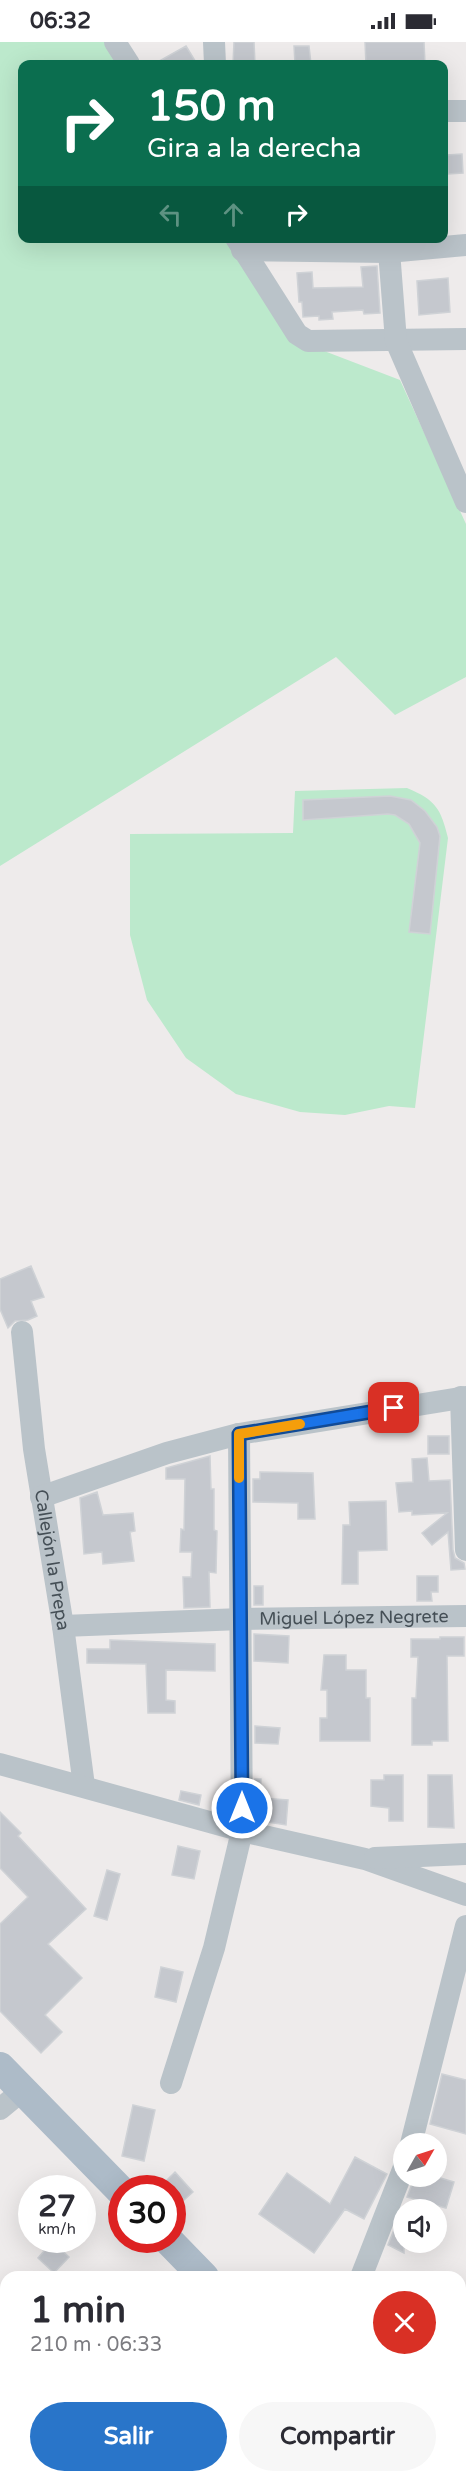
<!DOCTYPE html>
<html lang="es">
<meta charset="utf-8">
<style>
:root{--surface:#fff;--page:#f7f7f7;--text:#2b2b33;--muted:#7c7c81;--accent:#2975c9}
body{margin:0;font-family:"Varela Round",sans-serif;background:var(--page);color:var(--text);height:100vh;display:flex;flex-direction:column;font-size:22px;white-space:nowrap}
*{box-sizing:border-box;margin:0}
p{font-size:20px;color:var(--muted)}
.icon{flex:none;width:33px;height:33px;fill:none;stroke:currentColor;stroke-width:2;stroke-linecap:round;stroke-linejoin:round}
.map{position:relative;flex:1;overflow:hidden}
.details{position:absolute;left:0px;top:2229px;width:466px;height:212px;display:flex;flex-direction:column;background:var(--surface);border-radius:18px 18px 0 0;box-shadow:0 6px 24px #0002}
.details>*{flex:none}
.banner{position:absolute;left:18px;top:18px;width:430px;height:183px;border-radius:12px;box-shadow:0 6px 24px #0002;background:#0b6e4f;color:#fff;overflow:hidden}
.needle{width:39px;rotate:51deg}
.controls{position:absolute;left:393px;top:2091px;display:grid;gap:12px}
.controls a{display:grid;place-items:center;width:54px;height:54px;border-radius:50%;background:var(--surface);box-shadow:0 6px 24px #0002;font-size:30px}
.speed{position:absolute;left:18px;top:2133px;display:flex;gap:12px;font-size:30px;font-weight:700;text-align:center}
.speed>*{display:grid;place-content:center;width:78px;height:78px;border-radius:50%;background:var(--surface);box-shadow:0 6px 24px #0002;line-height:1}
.speed small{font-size:15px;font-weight:400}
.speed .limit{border:9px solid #d22;background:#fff;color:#111}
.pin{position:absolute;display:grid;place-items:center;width:51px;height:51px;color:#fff;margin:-26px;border-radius:12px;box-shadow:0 3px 9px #0006}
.me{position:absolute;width:66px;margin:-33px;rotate:0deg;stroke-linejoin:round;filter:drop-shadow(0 0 4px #0008)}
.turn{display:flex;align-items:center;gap:21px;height:126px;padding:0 30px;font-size:27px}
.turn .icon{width:78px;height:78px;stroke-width:2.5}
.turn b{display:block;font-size:42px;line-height:51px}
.lanes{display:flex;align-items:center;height:57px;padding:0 30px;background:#0003;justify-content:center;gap:30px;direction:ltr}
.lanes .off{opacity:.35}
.round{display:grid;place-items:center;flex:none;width:63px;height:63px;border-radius:32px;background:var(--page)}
.overview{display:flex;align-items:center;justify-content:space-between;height:102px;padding:0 30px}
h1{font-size:36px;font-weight:700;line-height:45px}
.button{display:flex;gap:12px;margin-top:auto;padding:12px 30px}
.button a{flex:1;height:69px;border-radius:36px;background:var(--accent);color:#fff;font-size:24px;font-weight:700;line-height:69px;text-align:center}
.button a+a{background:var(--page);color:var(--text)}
.status{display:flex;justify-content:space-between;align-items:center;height:42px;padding:0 30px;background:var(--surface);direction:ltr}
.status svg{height:16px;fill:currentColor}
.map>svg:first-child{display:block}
</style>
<div class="status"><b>06:32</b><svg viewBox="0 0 49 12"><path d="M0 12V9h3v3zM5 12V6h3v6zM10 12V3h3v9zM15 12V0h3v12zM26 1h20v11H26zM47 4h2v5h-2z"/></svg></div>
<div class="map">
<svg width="466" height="2440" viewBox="0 0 466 2440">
<rect width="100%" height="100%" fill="#eeebeb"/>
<path fill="#bce9cc" d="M0,0H122L135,22H22V196L239,197L319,307L400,338L466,482V635L395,673L336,615L0,824Z
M407,746C436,758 441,767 448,796L415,1066L389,1064L345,1073L300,1070L236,1052L186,1016L147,958L130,893V792L293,791L295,749Z"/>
<path fill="#c5c8ce" stroke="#cfd2d6" stroke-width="1.5" d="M234,0H254L255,22H233Z
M365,0H424L425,22H366Z
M186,4L197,22H154Z
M294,4H309L311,22H295Z
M462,112L463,131L448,132L447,113Z
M377,224L380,271L364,272L363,268L332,270L333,277L319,278V274L303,275L302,260H299L297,231L312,230L313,246L363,245L361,225Z
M448,236L450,270L419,273L417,239Z
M390,754L411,758L425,769L437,785L440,794L430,892L409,890L420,801L409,782L395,773L388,772L303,778V758Z
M31,1224L44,1255L31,1259L37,1274L28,1278L15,1279L8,1286L0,1267V1237Z
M428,1394H449V1412H428Z
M210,1414L211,1447H214V1488L217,1489L216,1531L209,1530L210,1565L184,1566L183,1535H191L192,1510H180L181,1487L184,1488L185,1437H166V1426Z
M427,1416L429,1439L450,1438L453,1508L455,1516L464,1521L465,1527L451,1528L448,1490L432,1503L422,1491L447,1471L412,1473V1469L399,1470L396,1441L413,1440L412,1417Z
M260,1430L313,1431L315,1477H298V1461L253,1460V1437H260Z
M97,1450L103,1473L133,1471L135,1489L130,1490L134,1519L103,1522L102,1510L84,1512L80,1456Z
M386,1459L387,1508L358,1509V1542H342L343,1483H350L349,1460Z
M417,1534H438V1550H431L432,1559H417Z
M254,1544H263V1563H254Z
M254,1592L289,1594L288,1621L254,1619Z
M440,1595H464V1614H447L448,1699H432V1703H412V1656H416L418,1615H411V1597H440Z
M110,1598L215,1602V1629L166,1628V1658L175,1659V1671H148L146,1622L87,1621V1607H110Z
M324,1613H346V1628H366V1656H370V1699H320V1676H327V1648H321Z
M255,1684L280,1686L278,1702L255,1701Z
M384,1733H403V1779H389V1766L371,1764V1738H384Z
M428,1733H452L454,1786L428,1785Z
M255,1737H261L260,1756L288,1758L286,1783L255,1778Z
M181,1749L201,1753L199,1763L179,1758Z
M0,1770L21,1791L18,1794L86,1867L48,1902L82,1936L45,1973L62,1990L41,2011L0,1969V1882L28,1855L0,1826Z
M178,1804L200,1809L194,1837L172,1833Z
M107,1828L120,1832L107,1878L94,1874Z
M161,1925L183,1930L176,1960L155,1955Z
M442,2032L466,2038V2092L430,2082Z
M133,2063L155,2068L144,2119L122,2114Z
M355,2115L387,2132L364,2177L345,2167L314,2211L259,2172L287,2131L330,2162Z
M175,2130L193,2150L184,2158L166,2139Z
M421,2134H434L454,2140L446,2166L407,2155L412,2142L418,2144Z
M395,2185L404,2189V2211L388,2203Z
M32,2198H51L69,2215L54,2231L38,2216L44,2209Z"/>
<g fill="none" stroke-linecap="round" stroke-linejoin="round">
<g stroke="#bac3c9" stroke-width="22">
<path d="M115,0L129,22"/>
<path d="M214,0L215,22"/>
<path d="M444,69H466"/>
<path d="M236,196L297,292L308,299L466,297"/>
<path d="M388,196L396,299L466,460"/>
<path d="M242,208L388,210L466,203"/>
<path id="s1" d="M22,1290L34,1407L63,1584L84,1744"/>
<path d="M461,1355L466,1508"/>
<path d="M41,1455L167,1411L239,1392L466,1355"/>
<path id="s2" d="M63,1584L241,1577L466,1574"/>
<path d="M0,1722L242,1789L365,1817L466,1853"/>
<path d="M375,1816L466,1812"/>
<path d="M171,2041L214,1906L242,1789L239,1392"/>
<path d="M0,2067L23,2048"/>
<path d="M411,2102L466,1884"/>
<path d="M361,2235L404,2125"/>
</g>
<path stroke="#adbbc8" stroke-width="30" d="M0,2025L122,2150
M168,2198L204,2235
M394,2434L399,2440"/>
</g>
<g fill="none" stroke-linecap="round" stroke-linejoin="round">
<g stroke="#114b97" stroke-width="15">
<path id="route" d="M242,1766L239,1392L394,1366"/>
</g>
<use href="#route" stroke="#1a73e8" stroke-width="10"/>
<path stroke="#f59e0b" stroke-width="10" d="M239,1436V1392L300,1382"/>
</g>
<g text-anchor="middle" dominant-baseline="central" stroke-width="6" stroke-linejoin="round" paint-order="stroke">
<g font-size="18" fill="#454f56" stroke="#fff">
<text stroke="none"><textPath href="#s1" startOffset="230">Callejón la Prepa</textPath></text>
<text stroke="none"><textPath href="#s2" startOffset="291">Miguel López Negrete</textPath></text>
</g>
</g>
</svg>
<div class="controls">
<a><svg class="needle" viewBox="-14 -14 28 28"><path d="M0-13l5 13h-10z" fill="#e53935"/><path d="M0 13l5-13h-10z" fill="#7c7c81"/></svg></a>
<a><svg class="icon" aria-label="sound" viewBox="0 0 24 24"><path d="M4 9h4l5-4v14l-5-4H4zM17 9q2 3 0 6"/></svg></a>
</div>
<div class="speed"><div>27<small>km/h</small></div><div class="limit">30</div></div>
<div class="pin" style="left:394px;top:1366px;background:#d93025"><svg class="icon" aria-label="arrive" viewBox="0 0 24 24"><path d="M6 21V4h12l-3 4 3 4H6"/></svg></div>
<svg class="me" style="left:242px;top:1766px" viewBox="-20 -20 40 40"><circle r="17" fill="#1a73e8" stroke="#fff" stroke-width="3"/><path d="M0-11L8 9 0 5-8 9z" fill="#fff"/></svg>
<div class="banner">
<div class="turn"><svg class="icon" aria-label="right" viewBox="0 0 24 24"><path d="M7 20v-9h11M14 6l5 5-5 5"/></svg><div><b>150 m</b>Gira a la derecha</div></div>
<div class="lanes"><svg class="icon off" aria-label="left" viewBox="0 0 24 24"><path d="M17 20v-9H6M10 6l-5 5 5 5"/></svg><svg class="icon off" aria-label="ahead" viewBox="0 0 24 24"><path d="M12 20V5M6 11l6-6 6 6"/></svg><svg class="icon" aria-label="right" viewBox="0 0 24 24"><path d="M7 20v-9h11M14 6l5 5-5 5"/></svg></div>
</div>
<section class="details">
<div class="overview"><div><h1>1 min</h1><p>210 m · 06:33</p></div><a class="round" style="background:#d93025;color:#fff"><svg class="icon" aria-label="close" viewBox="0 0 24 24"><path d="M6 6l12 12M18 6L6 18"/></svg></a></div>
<div class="button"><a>Salir</a><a>Compartir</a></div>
</section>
</div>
